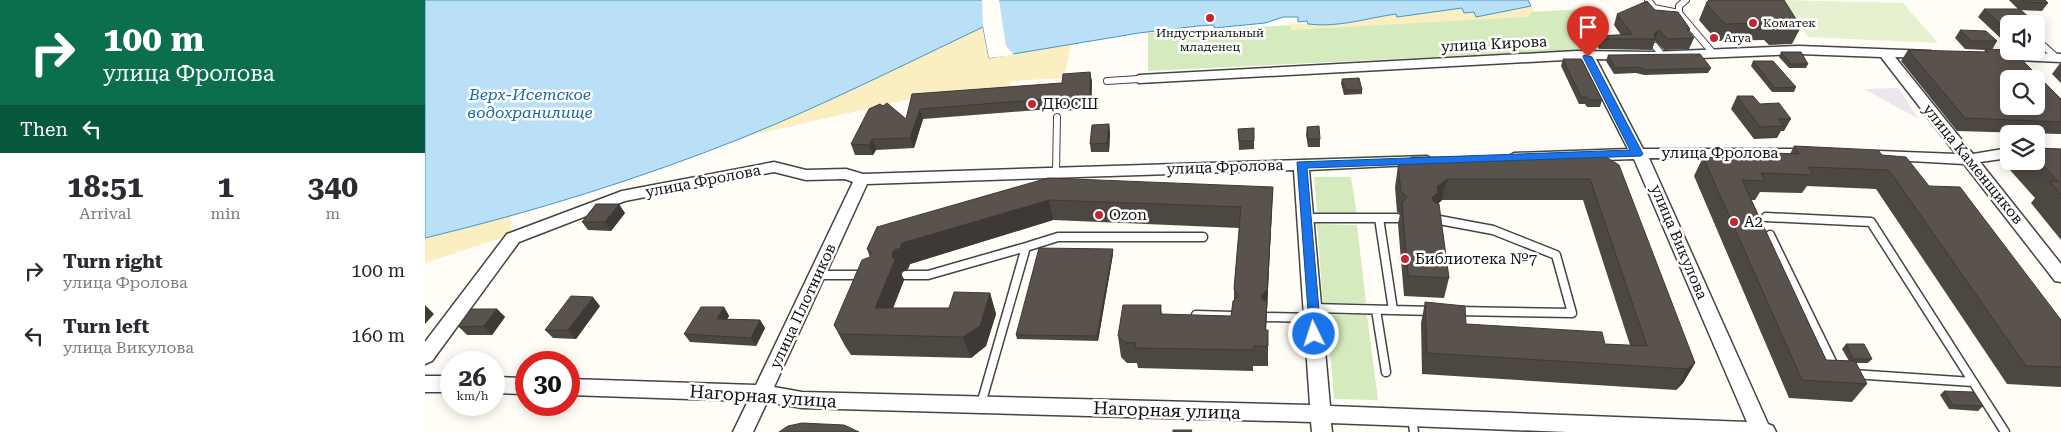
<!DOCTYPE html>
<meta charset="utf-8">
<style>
:root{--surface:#fff;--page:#f7f7f7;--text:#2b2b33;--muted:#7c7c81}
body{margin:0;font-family:"Roboto Serif",serif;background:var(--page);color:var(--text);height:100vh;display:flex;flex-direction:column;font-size:19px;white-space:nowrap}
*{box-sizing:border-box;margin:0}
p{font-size:16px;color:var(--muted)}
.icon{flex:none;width:28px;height:28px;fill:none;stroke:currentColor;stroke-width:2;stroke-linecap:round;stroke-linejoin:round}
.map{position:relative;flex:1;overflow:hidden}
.sheet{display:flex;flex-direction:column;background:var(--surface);width:425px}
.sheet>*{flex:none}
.top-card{background:#0b6e4f;color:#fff;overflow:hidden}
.buttons{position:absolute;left:1575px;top:15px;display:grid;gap:10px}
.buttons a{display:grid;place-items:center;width:45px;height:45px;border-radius:8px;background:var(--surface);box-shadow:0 2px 12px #0003;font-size:25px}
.speed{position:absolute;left:15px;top:351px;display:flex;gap:10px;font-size:25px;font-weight:700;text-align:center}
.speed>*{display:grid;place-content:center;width:65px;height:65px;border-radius:50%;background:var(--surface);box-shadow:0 2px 12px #0003;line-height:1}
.speed small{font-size:12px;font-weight:400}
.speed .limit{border:8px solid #d22;background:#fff;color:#111}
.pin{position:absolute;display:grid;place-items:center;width:42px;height:42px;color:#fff;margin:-51px -21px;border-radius:50% 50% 50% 0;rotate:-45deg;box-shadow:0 0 5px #0007}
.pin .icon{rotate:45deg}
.me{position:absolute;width:55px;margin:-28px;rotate:356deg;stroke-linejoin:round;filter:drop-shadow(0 0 4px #0008)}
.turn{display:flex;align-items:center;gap:18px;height:105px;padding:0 20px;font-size:22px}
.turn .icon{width:65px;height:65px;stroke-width:2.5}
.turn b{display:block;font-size:35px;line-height:42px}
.then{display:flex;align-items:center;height:48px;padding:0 20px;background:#0003;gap:10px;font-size:19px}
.eta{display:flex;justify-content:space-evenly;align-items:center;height:85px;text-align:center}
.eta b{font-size:30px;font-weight:700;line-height:35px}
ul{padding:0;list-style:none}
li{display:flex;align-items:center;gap:15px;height:65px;padding:0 20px}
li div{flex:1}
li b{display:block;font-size:19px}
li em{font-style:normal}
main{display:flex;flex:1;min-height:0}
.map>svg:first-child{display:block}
</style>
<main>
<section class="sheet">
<div class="top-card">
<div class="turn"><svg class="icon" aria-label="right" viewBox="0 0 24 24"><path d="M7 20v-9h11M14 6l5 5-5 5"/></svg><div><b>100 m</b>улица Фролова</div></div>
<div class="then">Then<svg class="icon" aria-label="left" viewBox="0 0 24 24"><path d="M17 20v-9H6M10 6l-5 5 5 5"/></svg></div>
</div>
<div class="eta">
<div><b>18:51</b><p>Arrival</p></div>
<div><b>1</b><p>min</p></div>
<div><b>340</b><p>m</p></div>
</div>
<ul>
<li><svg class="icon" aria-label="right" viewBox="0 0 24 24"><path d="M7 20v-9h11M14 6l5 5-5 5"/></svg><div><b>Turn right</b><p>улица Фролова</p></div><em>100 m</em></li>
<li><svg class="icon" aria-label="left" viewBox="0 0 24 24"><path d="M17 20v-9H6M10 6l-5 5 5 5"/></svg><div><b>Turn left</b><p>улица Викулова</p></div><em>160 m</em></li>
</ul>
</section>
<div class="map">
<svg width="1636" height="432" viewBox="0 0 1636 432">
<rect width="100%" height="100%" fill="#fffdf5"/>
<path fill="#eee6ef" d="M1473,88L1494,119L1439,89Z"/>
<path fill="#d5ebbd" d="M1176,8L1183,18L1153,50L723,71V33Z
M889,177H926L932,216H901L892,212Z
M892,224L932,225L941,303H898Z
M902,315H942L953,400L909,399Z"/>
<path fill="#fbeec1" d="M1106,6L1109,10L1102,17L866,30L865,23L890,25L936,21L972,14H997L1037,8L1049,12L1052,17Z
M558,26L565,58L646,44L639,78L586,81L584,91L485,99L318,137L434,87Z
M85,215L87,234L0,263V238Z"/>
<path fill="#e6f2cf" d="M1358,0L1478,3L1513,43L1383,37Z"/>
<path fill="#b9e0f7" stroke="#3f96cf" d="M0,0H1103L1106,6L1051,17L1049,12L1039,13L1037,8L972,17L971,14C942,18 913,28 883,24L882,21L873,22V17H858L840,23L789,28V25L773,26L714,33L564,58L558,27C478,65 399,105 317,138C214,179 108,212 0,238Z"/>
<path fill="#fffdf5" d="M557,0H574L581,46L589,55L564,58L558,26Z"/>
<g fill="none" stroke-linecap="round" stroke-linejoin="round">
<g stroke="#444" stroke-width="8">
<path id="service-far1" d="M1223,0L1229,8L1254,13L1288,53
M1254,13V6L1261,0
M1611,39L1632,58
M1230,46L1237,55
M682,81L714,79
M631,172L632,117"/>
</g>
<g stroke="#444" stroke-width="11">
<path id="service" d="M1341,217L1446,222L1580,432
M880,218H972
M954,218L968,310
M1009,219L1068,230L1131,255L1147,313L1032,311
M1345,235L1410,368
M393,275H439
M481,275H503L601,247
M887,308L1008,311
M951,310L961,372
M771,315L808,316
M841,317L888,318
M1428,374L1548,382
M556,404L601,247L633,237H778
M987,417L989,432"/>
</g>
<g stroke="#444" stroke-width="3">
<path id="minor" d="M1374,46L1506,51L1508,54L1506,57L1501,58L1470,57L1548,154L1584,148V158L1555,162L1636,264V282L1630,281L1539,164L1449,159L1446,156L1449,153L1454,151L1531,154L1456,57L1374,54L1227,60L1171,59L1218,149H1387L1395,154L1387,159L1224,158L1343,424L1348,426L1351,432H1142L906,423L907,432H887L886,422L377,408L342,402L328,432H308L323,401L144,395V379L331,385L428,182L420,179L381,180L349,172L200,201L94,242L7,361L0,364V342L82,234L197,191L349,162L381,170L421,169L438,174L1002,156L1010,161L1007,164L884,170L905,406L1322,422L1209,159L1089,163L1081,158L1089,153L1203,149L1157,59L714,83L707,79L714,75L1152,51L1227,52ZM869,170L885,405L377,392L349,387L442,184Z
M1571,52L1636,54V62L1566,59L1564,56L1566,53Z
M0,376H26V392H0Z
M69,377L101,378V394L69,393Z"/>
</g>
<use href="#service-far1" stroke="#fff" stroke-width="6"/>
<use href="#service" stroke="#fff" stroke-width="8"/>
<use href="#minor" fill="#fff" fill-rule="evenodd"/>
</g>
<path fill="#4d4742" d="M1584,0H1620L1623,3L1617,11L1595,10L1584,24V46L1553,17L1559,9H1593Z
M1281,3L1376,27L1367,44L1344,45L1339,40L1292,41L1274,20Z
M1230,10L1265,29L1264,32L1269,38L1264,49L1239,50L1230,41L1227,50L1174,49L1172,46L1175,36L1196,35L1189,25L1192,14Z
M1611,24L1612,32L1617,38L1611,46Z
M1535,30L1572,41L1567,50L1636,99V134L1532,131L1476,61L1483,50L1559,52L1560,50L1540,49L1530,38Z
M1356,52L1383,64L1381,68H1364L1354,57Z
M1183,55L1286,68L1283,73L1219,75L1211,73L1189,74L1181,61Z
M1138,59L1177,100L1175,107H1162L1160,104H1154L1136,66Z
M1328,61L1371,87L1369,92H1347L1326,66Z
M1636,62V83L1627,74Z
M665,72L667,82L666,109L638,111V108L498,119L489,148L451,150L448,155H430L426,144L481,119L487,94L637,83Z
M917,79L937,90V94L919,95L916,83Z
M1312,96L1335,104L1366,119L1359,131H1356L1352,138L1329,139L1306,109Z
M684,124L685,133L684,152H666L665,144Z
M882,127L895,139V147H883L881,135Z
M813,129L829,141V149L814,150Z
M1369,146L1457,155L1504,186L1636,320V387L1582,384L1451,189L1382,186L1377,193L1335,192L1330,200H1326L1401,360L1424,361L1417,349L1421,344L1447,359L1443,363H1431L1442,384L1427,402L1364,398L1269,176L1278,157L1319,159L1322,152L1365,154Z
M1611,148L1636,149V240L1606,203L1610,198L1585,170L1592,161H1611Z
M1181,157L1270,363L1258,383L1251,390L997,374L996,323L1000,302L1041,324L1180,344L1205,345L1158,200H1017L1013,204L1024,278L1019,298L979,296L973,224L975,214L972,212L970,187L973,166Z
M623,178L847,207L841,330L843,346V366H828V371L713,368L712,363H702L696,357L693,336L736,305L737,315L806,316L809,300V289L814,228L628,220L485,264L483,269L476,272V274L479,280L468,308H524L565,293L571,314L561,346L546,358L426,355L420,346L409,325L445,257L442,249Z
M200,213L186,231L163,230L157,222Z
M688,249V254L673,341L592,339L591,335Z
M175,306L151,339L128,338L120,330Z
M299,307L304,316L302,319L335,320L340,328L331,346L265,342L259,334Z
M72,309L80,317L67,335H42L34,327Z
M1519,391L1558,406L1553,411L1524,409L1515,395Z"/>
<path fill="#3f3936" d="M1234,30L1230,39L1229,34Z
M665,72L667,82L666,109L665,98Z
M495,109L498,119L489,148L485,138Z
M684,124L685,133L684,152L682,143Z
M447,139L451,150L448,155L444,145Z
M1022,179L1017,200L1010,206L1007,198L1012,187Z
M848,187L847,207L840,351L841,312L836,296Z
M624,200L628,220L485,264L483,269L476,272V274L479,280L460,329L450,308L467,257L468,251L477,243Z
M194,204L200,213L186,231L180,222Z
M688,249V254L673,341L672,336Z
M565,293L571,314L561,346L546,358L538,337Z
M168,297L175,306L151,339L143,330Z
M0,305L9,314L0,324Z
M299,307L304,316L297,328L292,319Z
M72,309L80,317L67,335L59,326Z
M335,320L340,328L331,346L326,338Z
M1270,363L1258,383L1251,390L1262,369Z"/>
<path fill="#5a524d" stroke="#3f3936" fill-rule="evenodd" d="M1284,0H1359L1376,27L1352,28L1348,23L1300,24L1281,3Z
M1597,0H1620L1623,3L1599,2Z
M1222,1L1230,10L1253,12L1265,29H1262L1269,38L1243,39L1234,30L1229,34L1231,39H1177L1175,36L1207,34L1192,14Z
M1559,9H1595L1611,24H1584V32Z
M1611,24L1614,27L1612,32L1617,38H1611Z
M1535,30L1561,31L1572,41H1546Z
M1560,49L1584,50V51H1588L1636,99V122L1540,118L1483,50L1563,52ZM1584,79H1611V106H1584Z
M1356,52H1376L1383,64H1366Z
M1275,54L1286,68L1221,70L1213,67L1190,68L1183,55Z
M1138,59H1156L1177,100H1164L1162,97H1156Z
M1328,61H1348L1371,87L1350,88Z
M665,72V98L636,100V98L495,109L485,138L447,139L444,145L426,144L444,109L455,104L458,106L462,103L481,119L487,94L637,83L638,74Z
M934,78L937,90H920L917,79Z
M1312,96H1328L1335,104L1354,103L1366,119H1353L1359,126L1335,127Z
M684,124L682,143L665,144L667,125Z
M894,126L895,139H883L882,127Z
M829,128V141H814L813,129Z
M1369,146L1453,150L1457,155L1481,157L1504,186L1535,187L1636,320V367L1601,366L1464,170L1383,167L1388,175L1336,173L1340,181L1317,180L1401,360L1430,361L1442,384L1377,380L1278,157L1326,159L1322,152L1374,154Z
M1611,148L1636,149V195L1625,181L1634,182L1611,158Z
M987,157H1181L1194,165L1270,363L1262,369L1002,353L1000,302L1040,306L1041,324L1177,332L1180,344L1222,346L1165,179H1022L1012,187L1013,192L1007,198L1009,202L1014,204L1024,278L983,276L977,203L982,197L976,191L973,166Z
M623,178L848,187L842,290L836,296L837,299L842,302L840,330H843V346H829V350L710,348L711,343L699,342L693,336L698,305H736L735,314L806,316L808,301L814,296L809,289L816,207L624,200L477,243L475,248L468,251L467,257L470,260L450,308H524L529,292L565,293L555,326L538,337L415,334L409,325L437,260L445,257L446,252L442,249L452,227Z
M171,204H194L180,222H157Z
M614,248L688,249L672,336L591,335Z
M146,296L168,297L143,330H120Z
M276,307H299L292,319L335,320L326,338L259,334Z
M47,309H72L59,326L34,327Z
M1421,344H1439L1447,359H1428Z
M1519,391L1548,392L1558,406L1528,405Z
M377,423L419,425L434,432H354L363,426Z
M748,430H767L766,432H748Z"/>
<path fill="#1a73e8" stroke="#114b97" d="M1159,55L1167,57L1218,154L1216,156L882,168L896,334L894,338H885L872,162L1205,150L1158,57Z"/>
<g fill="#c4262e" stroke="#fff" stroke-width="2">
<circle cx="785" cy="18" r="5"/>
<circle cx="1328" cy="23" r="5"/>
<circle cx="1289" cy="38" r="5"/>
<circle cx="607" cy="104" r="5"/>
<circle cx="674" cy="215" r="5"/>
<circle cx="1309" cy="222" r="5"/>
<circle cx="980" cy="259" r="5"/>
</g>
<g text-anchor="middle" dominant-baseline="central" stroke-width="5" stroke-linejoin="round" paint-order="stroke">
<g font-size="12" fill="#111" stroke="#fff" text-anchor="start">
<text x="1338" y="23">Коматек</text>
<text x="785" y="33" text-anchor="middle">Индустриальный<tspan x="785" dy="14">младенец</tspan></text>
<text x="1299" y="38">Arya</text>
</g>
<g font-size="15" fill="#111" stroke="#fff">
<text transform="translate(1069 44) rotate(-3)">улица Кирова</text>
<text x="1295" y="153">улица Фролова</text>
<text transform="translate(1548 164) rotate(51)">улица Каменщиков</text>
<text transform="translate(800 167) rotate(-2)">улица Фролова</text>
<text transform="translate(278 181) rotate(-11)">улица Фролова</text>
<text transform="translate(1254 242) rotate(67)">улица Викулова</text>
<text transform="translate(378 306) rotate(-65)">улица Плотников</text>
</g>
<g font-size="15" fill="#111" stroke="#fff" text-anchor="start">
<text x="617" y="104">ДЮСШ</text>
<text x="684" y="215">Ozon</text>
<text x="1319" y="222">А2</text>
<text x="990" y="259">Библиотека №7</text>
</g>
<g font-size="16" font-style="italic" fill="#1768a6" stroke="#fff">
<text x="105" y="94">Верх-Исетское<tspan x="105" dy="18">водохранилище</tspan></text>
</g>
<g font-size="18" fill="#111" stroke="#fff">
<text transform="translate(338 396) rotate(4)">Нагорная улица</text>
<text transform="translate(742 410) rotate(2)">Нагорная улица</text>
</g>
</g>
</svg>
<div class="buttons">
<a><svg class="icon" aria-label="sound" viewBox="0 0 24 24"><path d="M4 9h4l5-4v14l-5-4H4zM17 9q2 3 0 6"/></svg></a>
<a><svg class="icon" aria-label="search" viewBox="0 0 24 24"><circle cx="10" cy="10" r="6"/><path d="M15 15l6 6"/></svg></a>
<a><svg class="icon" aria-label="layers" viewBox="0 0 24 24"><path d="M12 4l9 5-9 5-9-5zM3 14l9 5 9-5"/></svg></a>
</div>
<div class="speed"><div>26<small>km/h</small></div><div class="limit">30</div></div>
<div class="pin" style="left:1163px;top:57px;background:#d93025"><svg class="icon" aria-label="arrive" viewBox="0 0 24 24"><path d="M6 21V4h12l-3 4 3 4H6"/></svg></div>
<svg class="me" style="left:889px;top:334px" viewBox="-20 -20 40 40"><circle r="17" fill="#1a73e8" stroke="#fff" stroke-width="3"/><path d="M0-11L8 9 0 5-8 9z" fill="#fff"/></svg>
</div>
</main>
